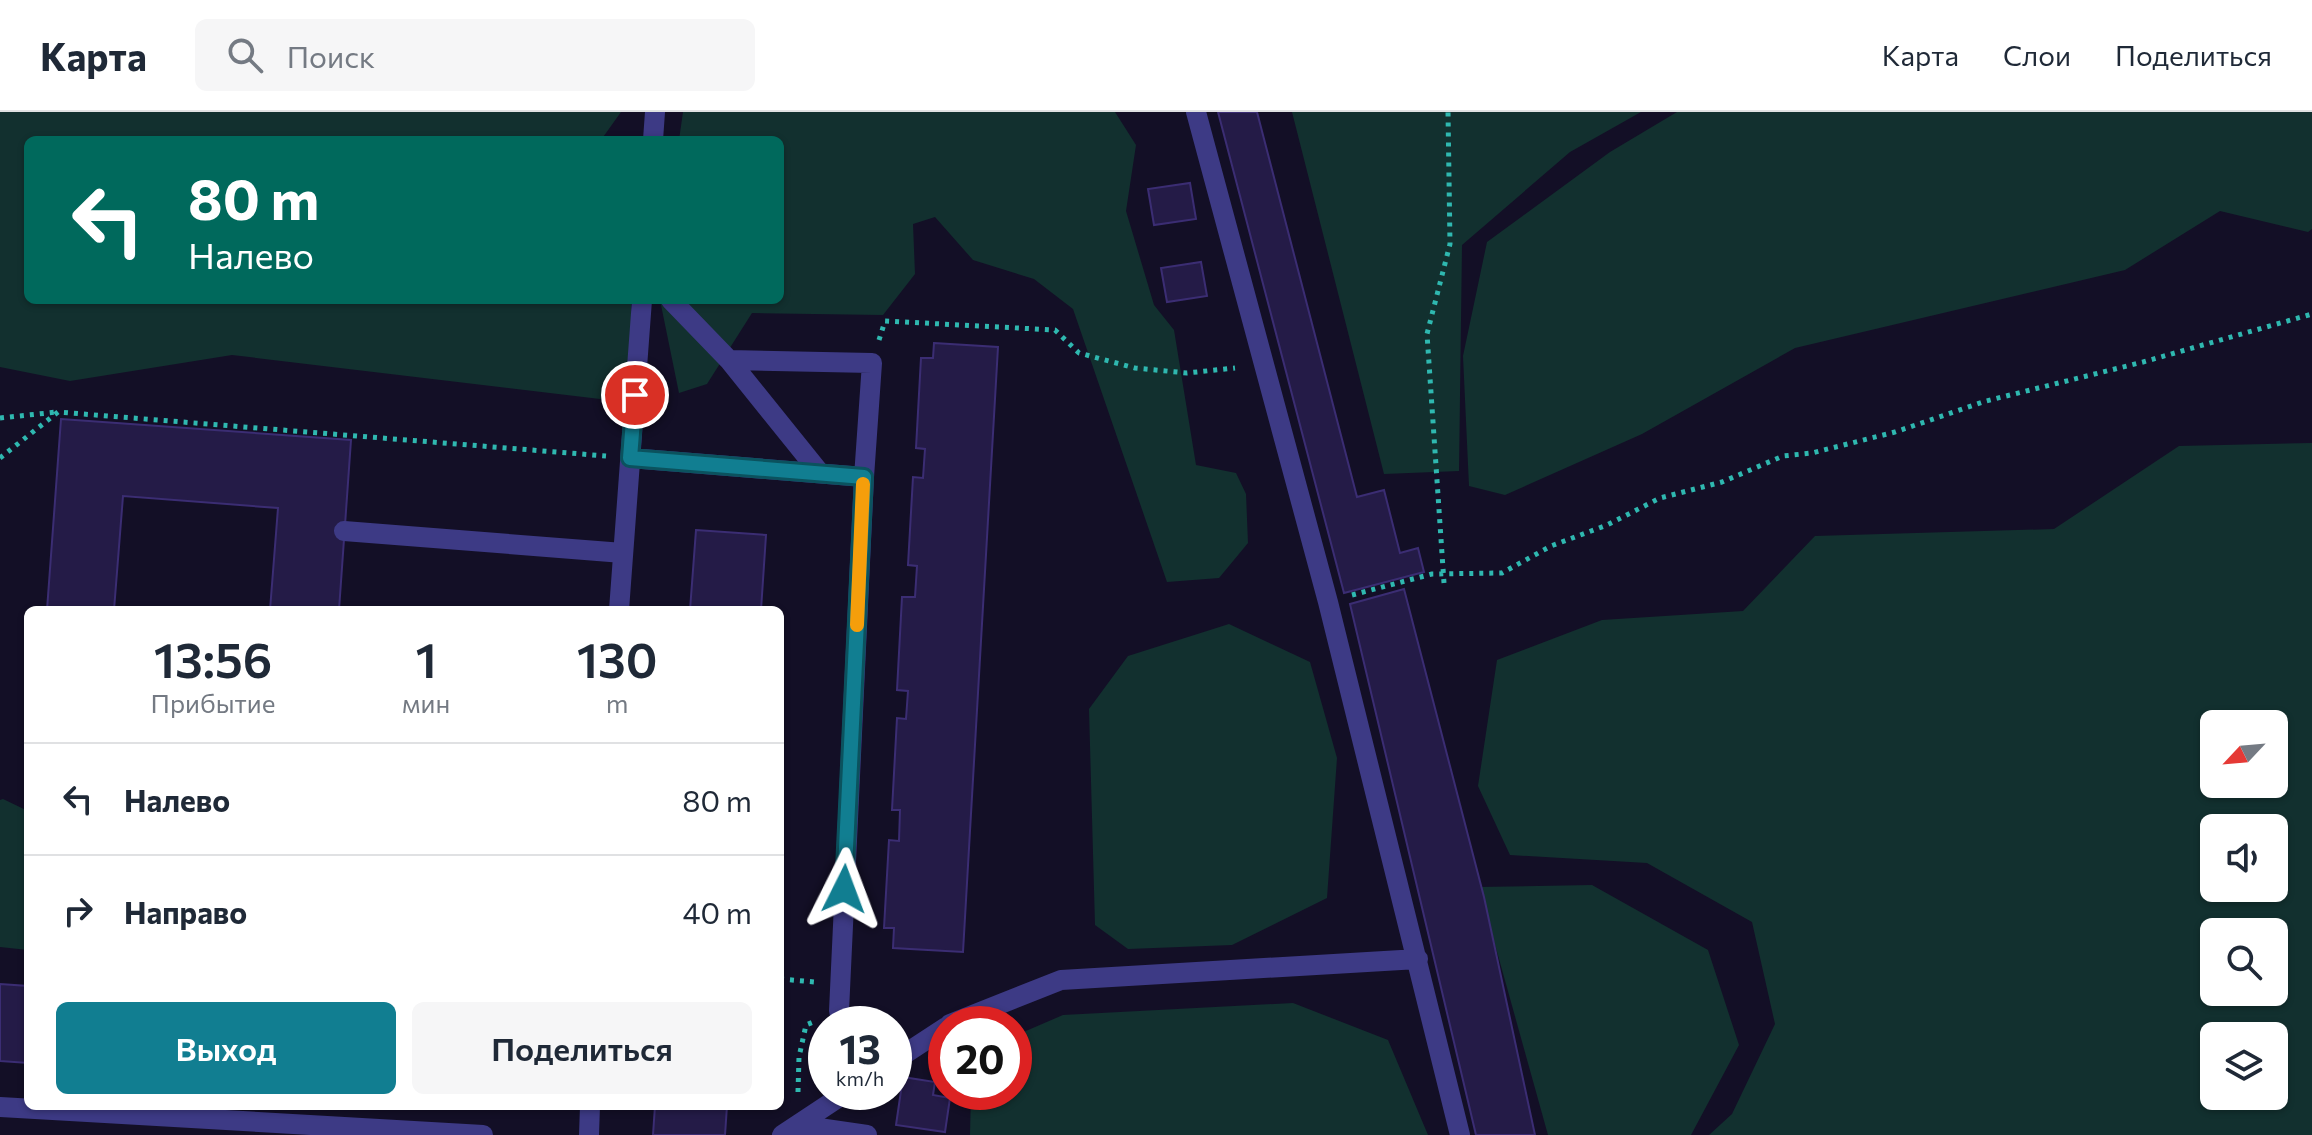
<!DOCTYPE html>
<html lang="ru">
<meta charset="utf-8">
<style>
:root{--surface:#fff;--page:#f6f6f7;--text:#1f2937;--muted:#747a83;--line:#e0e1e3;--accent:#117e91}
body{margin:0;font-family:Commissioner,sans-serif;background:var(--page);color:var(--text);height:100vh;display:flex;flex-direction:column;font-size:30px;white-space:nowrap}
*{box-sizing:border-box;margin:0}
p{font-size:26px;color:var(--muted)}
.icon{flex:none;width:44px;height:44px;fill:none;stroke:currentColor;stroke-width:2;stroke-linecap:round;stroke-linejoin:round}
.map{position:relative;flex:1;overflow:hidden}
.panel{position:absolute;left:24px;top:494px;width:760px;height:504px;display:flex;flex-direction:column;background:var(--surface);border-radius:12px;box-shadow:0 2px 6px #0004}
.panel>*{flex:none}
.hud{position:absolute;left:24px;top:24px;width:760px;height:168px;border-radius:12px;box-shadow:0 2px 6px #0004;background:#00695c;color:#fff;overflow:hidden}
.needle{width:52px;rotate:244deg}
.controls{position:absolute;left:2200px;top:598px;display:grid;gap:16px}
.controls a{display:grid;place-items:center;width:88px;height:88px;border-radius:12px;background:var(--surface);box-shadow:0 2px 6px #0004;font-size:40px}
.speed{position:absolute;left:808px;top:894px;display:flex;gap:16px;font-size:40px;font-weight:700;text-align:center}
.speed>*{display:grid;place-content:center;width:104px;height:104px;border-radius:50%;background:var(--surface);box-shadow:0 2px 6px #0004;line-height:1}
.speed small{font-size:20px;font-weight:400}
.speed .limit{border:12px solid #d22;background:#fff;color:#111}
.pin{position:absolute;display:grid;place-items:center;width:68px;height:68px;color:#fff;margin:-34px;border:4px solid #fff;border-radius:50%;box-shadow:0 2px 8px #0007}
.me{position:absolute;width:88px;margin:-44px;rotate:3deg;stroke-linejoin:round;filter:drop-shadow(0 0 6px #0008)}
.turn{display:flex;align-items:center;gap:28px;height:168px;padding:0 32px;font-size:36px}
.turn .icon{width:104px;height:104px;stroke-width:2.5}
.turn b{display:block;font-size:56px;line-height:68px}
.eta{display:flex;justify-content:space-evenly;align-items:center;height:136px;text-align:center}
.eta b{font-size:48px;font-weight:600;line-height:56px}
.action{display:flex;gap:16px;margin-top:auto;padding:16px 32px}
.action a{flex:1;height:92px;border-radius:12px;background:var(--accent);color:#fff;font-size:32px;font-weight:600;line-height:92px;text-align:center}
.action a+a{background:var(--page);color:var(--text)}
ul{padding:0;list-style:none}
li{display:flex;align-items:center;gap:24px;height:112px;padding:0 32px;border-top:2px solid var(--line)}
li div{flex:1}
li b{display:block;font-size:30px}
li em{font-style:normal}
header{display:flex;align-items:center;gap:48px;box-sizing:border-box;height:112px;padding:0 40px;background:var(--surface);border-bottom:2px solid var(--line)}
header strong{font-size:38px}
nav{display:flex;gap:44px;margin-inline-start:auto;font-size:28px}
.search{width:560px;height:72px;background:var(--page);display:flex;align-items:center;gap:20px;box-sizing:border-box;padding:0 28px;border-radius:12px;color:var(--muted);font-size:30px}
.map>svg:first-child{display:block}
</style>
<header>
<strong>Карта</strong>
<div class="search"><svg class="icon" aria-label="search" viewBox="0 0 24 24"><circle cx="10" cy="10" r="6"/><path d="M15 15l6 6"/></svg>Поиск</div>
<nav><a>Карта</a><a>Слои</a><a>Поделиться</a></nav>
</header>
<div class="map">
<svg width="2312" height="1023" viewBox="0 0 2312 1023">
<rect width="100%" height="100%" fill="#130f26"/>
<path fill="#12302f" fill-rule="evenodd" d="M0,0H621L601,28H28V188H631L633,250L624,281L600,287L232,243L70,269L0,255Z
M683,0H1115L1136,33L1126,99L1154,193L1174,218L1196,353L1236,361L1246,382L1248,431L1219,466L1167,470L1073,197L1034,167L973,148L935,105L913,112L915,162L883,203L752,201L707,272L679,281L660,188H780V28H679Z
M1292,0H1641L1570,40L1462,133L1459,359L1384,362Z
M1677,0H2312V117L2308,120L2220,99L2125,158L1795,236L1642,322L1505,383L1469,374L1463,244L1487,130L1610,40Z
M2312,331V1023H1709L1732,1002L1775,912L1752,810L1647,751L1510,743L1478,674L1497,548L1602,508L1743,499L1815,424L2054,417L2179,334ZM2274,612V672H2214V612ZM2274,716V776H2214V716ZM2274,820V880H2214V820ZM2214,924H2274V984H2214Z
M1229,512L1310,550L1337,646L1327,786L1232,833L1128,837L1095,813L1089,597L1128,544Z
M3,687L28,699V838L0,835V688Z
M1592,773L1708,838L1739,933L1691,1023H1548L1479,775Z
M1293,891L1388,928L1428,1023H970L971,980H1014V924L1063,903Z"/>
<path fill="#241b47" stroke="#3b2d73" stroke-width="2" d="M1218,0H1257L1357,385L1384,378L1400,441L1418,436L1424,460L1344,481Z
M1190,71L1196,107L1154,113L1148,77Z
M1201,150L1207,184L1167,190L1161,156Z
M934,231L998,235L963,840L893,836L894,816H884L889,728L899,729L900,698H892L897,606L906,607L908,579L897,578L902,485H915L917,454L908,453L913,365L923,366L925,337L916,336L921,246H933Z
M61,307L351,328L339,498H270L278,396L123,384L114,498H47Z
M696,418L766,423L761,498H690Z
M1404,477L1484,785L1535,1023H1476L1350,492Z
M0,872L28,874V951L0,949Z
M903,965L935,970L933,983L950,986L945,1020L896,1013Z
M655,994H727L725,1023H653Z"/>
<g fill="none" stroke-linecap="round" stroke-linejoin="round">
<path stroke="#2fb8b0" stroke-width="5" stroke-dasharray="4 6" stroke-linecap="butt" d="M879,228L885,209L1055,218L1079,241L1135,256L1187,261L1235,256
M0,306L57,300
M0,346L58,300L606,344
M1444,471L1427,222L1450,132L1448,0
M1352,483L1432,462L1502,461L1551,434L1607,413L1660,386L1722,370L1783,344L1812,341L1895,320L1986,289L2143,250L2312,202
M780,867L815,870
M798,980L799,945L806,913L816,909"/>
<path stroke="#3d3a85" stroke-width="20" d="M1196,0L1328,490L1460,1023
M653,28L655,0
M671,188L729,248L872,251L864,365
M729,248L820,361
M630,346L864,365L839,899
M344,419L623,441
M619,498L642,188
M950,912L1061,868L1418,847
M894,949L946,915
M0,995L483,1023
M798,1013L867,1023
M589,1023L590,994
M782,1023L847,980"/>
</g>
<g fill="none" stroke-linecap="round" stroke-linejoin="round">
<g stroke="#0b525e" stroke-width="20">
<path id="route" d="M635,283L630,346L864,365L844,777"/>
</g>
<use href="#route" stroke="#117e91" stroke-width="14"/>
<path stroke="#f59e0b" stroke-width="14" d="M857,513L863,372"/>
</g>
</svg>
<div class="controls">
<a><svg class="needle" viewBox="-14 -14 28 28"><path d="M0-13l5 13h-10z" fill="#e53935"/><path d="M0 13l5-13h-10z" fill="#747a83"/></svg></a>
<a><svg class="icon" aria-label="sound" viewBox="0 0 24 24"><path d="M4 9h4l5-4v14l-5-4H4zM17 9q2 3 0 6"/></svg></a>
<a><svg class="icon" aria-label="search" viewBox="0 0 24 24"><circle cx="10" cy="10" r="6"/><path d="M15 15l6 6"/></svg></a>
<a><svg class="icon" aria-label="layers" viewBox="0 0 24 24"><path d="M12 4l9 5-9 5-9-5zM3 14l9 5 9-5"/></svg></a>
</div>
<div class="speed"><div>13<small>km/h</small></div><div class="limit">20</div></div>
<div class="pin" style="left:635px;top:283px;background:#d93025"><svg class="icon" aria-label="arrive" viewBox="0 0 24 24"><path d="M6 21V4h12l-3 4 3 4H6"/></svg></div>
<svg class="me" style="left:844px;top:777px" viewBox="-20 -20 40 40"><path d="M0-17L14 15 0 8-14 15z" fill="#117e91" stroke="#fff" stroke-width="4"/></svg>
<div class="hud">
<div class="turn"><svg class="icon" aria-label="left" viewBox="0 0 24 24"><path d="M17 20v-9H6M10 6l-5 5 5 5"/></svg><div><b>80 m</b>Налево</div></div>
</div>
<section class="panel">
<div class="eta">
<div><b>13:56</b><p>Прибытие</p></div>
<div><b>1</b><p>мин</p></div>
<div><b>130</b><p>m</p></div>
</div>
<ul>
<li><svg class="icon" aria-label="left" viewBox="0 0 24 24"><path d="M17 20v-9H6M10 6l-5 5 5 5"/></svg><div><b>Налево</b></div><em>80 m</em></li>
<li><svg class="icon" aria-label="right" viewBox="0 0 24 24"><path d="M7 20v-9h11M14 6l5 5-5 5"/></svg><div><b>Направо</b></div><em>40 m</em></li>
</ul>
<div class="action"><a>Выход</a><a>Поделиться</a></div>
</section>
</div>
